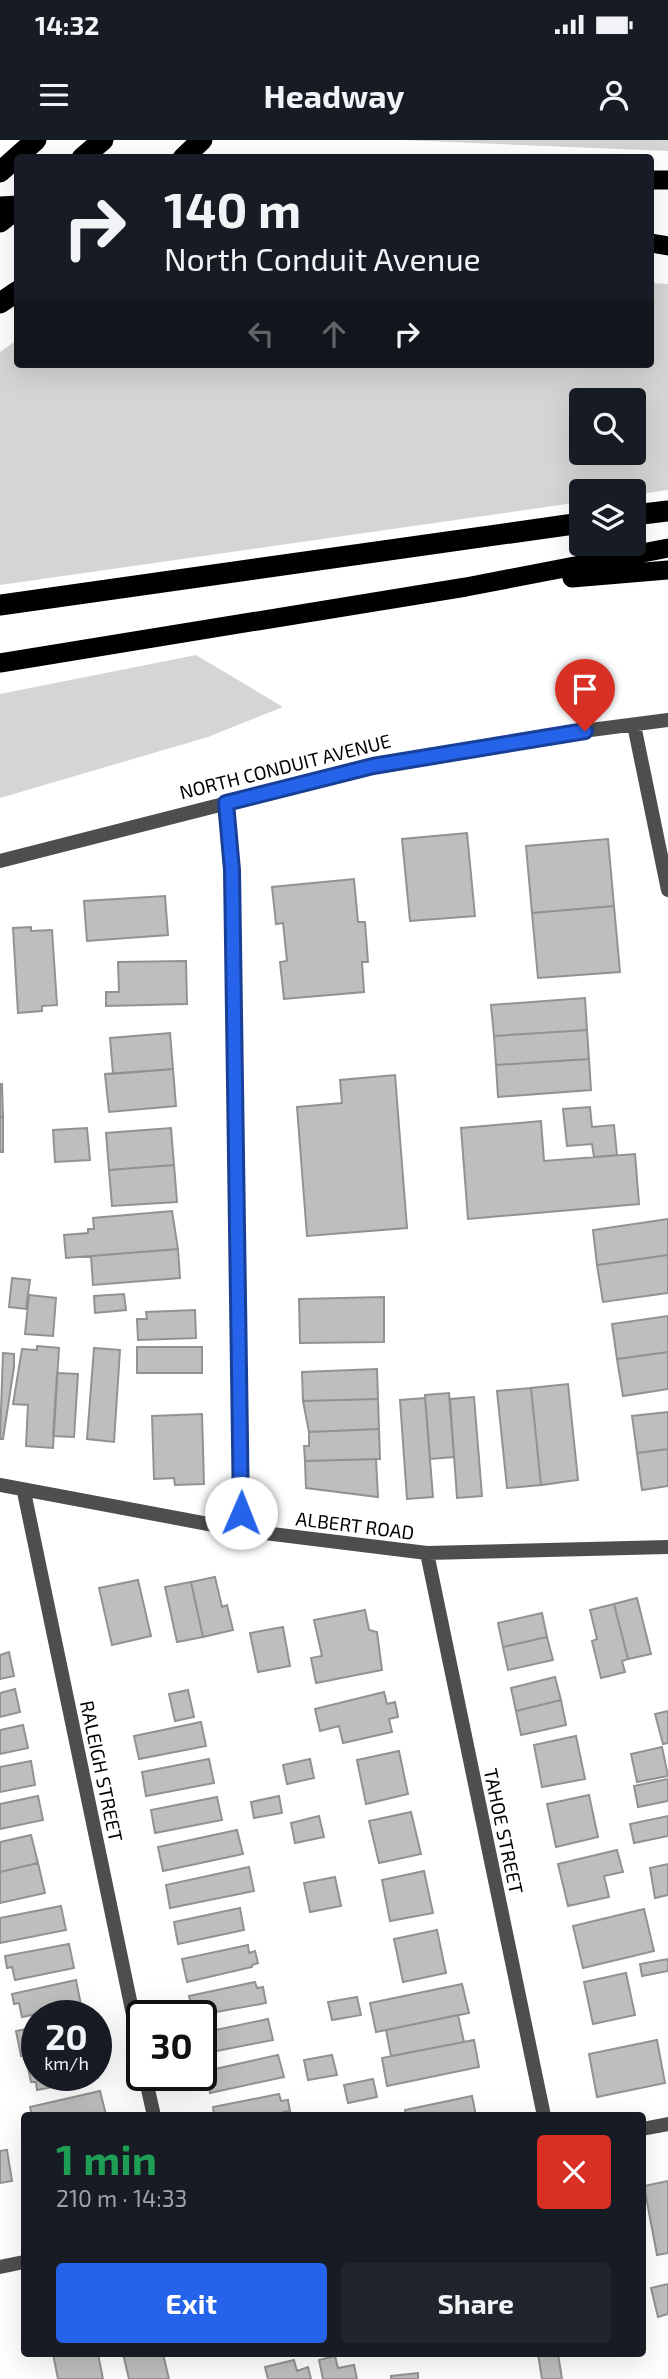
<!DOCTYPE html>
<meta charset="utf-8">
<style>
:root{--surface:#171b24;--page:#20242c;--text:#f1f3f6;--muted:#9ea1a6;--accent:#2563eb}
body{margin:0;font-family:"Exo 2",sans-serif;background:var(--page);color:var(--text);height:100vh;display:flex;flex-direction:column;font-size:26px;white-space:nowrap}
*{box-sizing:border-box;margin:0}
p{font-size:23px;color:var(--muted)}
.icon{flex:none;width:38px;height:38px;fill:none;stroke:currentColor;stroke-width:2;stroke-linecap:round;stroke-linejoin:round}
.map{position:relative;flex:1;overflow:hidden}
.drawer{position:absolute;left:21px;top:1972px;width:625px;height:245px;display:flex;flex-direction:column;background:var(--surface);border-radius:7px;box-shadow:0 7px 28px #0002}
.drawer>*{flex:none}
.banner{position:absolute;left:14px;top:14px;width:640px;height:214px;border-radius:7px;box-shadow:0 7px 28px #0002;background:#171b24;color:var(--text);overflow:hidden}
.fabs{position:absolute;left:569px;top:248px;display:grid;gap:14px}
.fabs a{display:grid;place-items:center;width:77px;height:77px;border-radius:7px;background:var(--surface);box-shadow:0 7px 28px #0002;font-size:35px}
.speed{position:absolute;left:21px;top:1860px;display:flex;gap:14px;font-size:35px;font-weight:700;text-align:center}
.speed>*{display:grid;place-content:center;width:91px;height:91px;border-radius:50%;background:var(--surface);box-shadow:0 7px 28px #0002;line-height:1}
.speed small{font-size:18px;font-weight:400}
.speed .limit{border:4px solid #111;border-radius:10px;background:#fff;color:#111}
.pin{position:absolute;display:grid;place-items:center;width:60px;height:60px;color:#fff;margin:-72px -30px;border-radius:50% 50% 50% 0;rotate:-45deg;box-shadow:0 0 7px #0007}
.pin .icon{rotate:45deg}
.me{position:absolute;width:77px;margin:-38px;rotate:1deg;stroke-linejoin:round;filter:drop-shadow(0 0 5px #0008)}
.turn{display:flex;align-items:center;gap:24px;height:147px;padding:0 35px;font-size:32px}
.turn .icon{width:91px;height:91px;stroke-width:2.5}
.turn b{display:block;font-size:49px;line-height:60px}
.lanes{display:flex;align-items:center;height:66px;padding:0 35px;background:#0003;justify-content:center;gap:35px;direction:ltr}
.lanes .off{opacity:.35}
.round{display:grid;place-items:center;flex:none;width:74px;height:74px;border-radius:7px;background:var(--page)}
.overview{display:flex;align-items:center;justify-content:space-between;height:119px;padding:0 35px}
h1{font-size:42px;font-weight:700;line-height:52px;color:#1e9e55}
.button{display:flex;gap:14px;margin-top:auto;padding:14px 35px}
.button a{flex:1;height:80px;border-radius:7px;background:var(--accent);color:#fff;font-size:28px;font-weight:700;line-height:80px;text-align:center}
.button a+a{background:var(--page);color:var(--text)}
.status{display:flex;justify-content:space-between;align-items:center;height:49px;padding:0 35px;background:var(--surface);direction:ltr}
.status svg{height:19px;fill:currentColor}
header{display:flex;justify-content:space-between;align-items:center;height:91px;padding:0 35px;background:var(--surface);font-size:32px;font-weight:700}
.map>svg:first-child{display:block}
</style>
<div class="status"><b>14:32</b><svg viewBox="0 0 49 12"><path d="M0 12V9h3v3zM5 12V6h3v6zM10 12V3h3v9zM15 12V0h3v12zM26 1h20v11H26zM47 4h2v5h-2z"/></svg></div>
<header><svg class="icon" aria-label="menu" viewBox="0 0 24 24"><path d="M4 6h16M4 12h16M4 18h16"/></svg>Headway<svg class="icon" aria-label="person" viewBox="0 0 24 24"><circle cx="12" cy="8" r="4"/><path d="M4 21q1-7 8-7t8 7"/></svg></header>
<div class="map">
<svg width="668" height="2239" viewBox="0 0 668 2239">
<rect width="100%" height="100%" fill="#fff"/>
<path fill="#d5d5d5" fill-rule="evenodd" d="M401,0H668V11Z
M651,143L668,144V350L634,355V352H581V362L0,445V212L17,200L18,224H651ZM581,261H634V313H581Z
M196,515L283,567L208,597L0,658V554Z"/>
<path fill="#bebebe" stroke="#929292" stroke-width="2" d="M467,693L475,776L410,781L402,699Z
M608,699L614,766L532,773L526,706Z
M354,739L358,782H365L368,822H362L364,852L284,859L280,822L287,821L283,783L276,784L272,747Z
M165,756L168,795L87,801L84,761Z
M614,766L620,832L538,838L532,773Z
M31,787V791L52,790L57,865L42,866V871L18,873L13,788Z
M186,821L187,864L106,866V852H119L118,822Z
M585,858L587,890L494,896L491,865Z
M587,890L589,919L496,925L494,896Z
M170,893L173,929L113,934L110,898Z
M589,919L591,950L498,957L496,925Z
M173,929L176,966L109,972L105,934Z
M395,935L407,1088L307,1096L297,967L342,963L340,940Z
M0,944H2L3,977H0Z
M590,967L592,987L614,985L617,1015L594,1017L592,1004L567,1006L563,969Z
M0,977H3V1012H0Z
M541,981L544,1021L635,1014L639,1064L468,1079L461,988Z
M87,988L90,1020L55,1022L53,990Z
M171,988L174,1025L109,1030L106,993Z
M174,1025L177,1062L112,1066L109,1030Z
M172,1071L178,1109L66,1118L64,1095L88,1093V1089H94L93,1078Z
M668,1079V1115L597,1125L593,1090Z
M178,1109L180,1138L93,1145L91,1116Z
M668,1115V1153L603,1162L597,1125Z
M12,1138L30,1140L26,1169L9,1167Z
M124,1154L126,1170L95,1173L94,1156Z
M29,1155L56,1158L53,1196L25,1194Z
M384,1157V1202L300,1203L299,1159Z
M195,1170L196,1198L138,1200L137,1179H147L146,1172Z
M668,1176V1212L617,1219L612,1184Z
M37,1206L59,1208L53,1308L26,1306L28,1265L13,1264L22,1209L37,1210Z
M137,1207H202V1233H137Z
M94,1208L120,1210L114,1302L87,1299Z
M668,1212V1249L623,1256L617,1219Z
M3,1213L14,1214V1227L3,1299H0Z
M377,1229L378,1259L303,1261L302,1232Z
M57,1233L78,1234L74,1297L53,1296Z
M568,1244L578,1340L541,1345L531,1248Z
M531,1248L541,1345L507,1348L497,1251Z
M449,1253L454,1317L430,1319L425,1255Z
M474,1257L482,1356L457,1358L450,1259Z
M425,1258L433,1357L407,1359L400,1260Z
M378,1259L379,1289L309,1292L303,1261Z
M668,1272V1309L637,1313L632,1276Z
M202,1274L204,1344L175,1345L174,1338L154,1339L152,1276Z
M379,1289L380,1319L305,1321L304,1306H309V1292Z
M668,1309V1346L642,1350L637,1313Z
M376,1319L378,1357L306,1348L305,1321Z
M215,1437L222,1467L227,1465L233,1490L203,1497L191,1442Z
M138,1440L151,1496L112,1505L99,1448Z
M191,1442L203,1497L177,1502L165,1447Z
M637,1458L651,1514L628,1519L614,1464Z
M614,1464L628,1519L622,1521L625,1532L601,1538L592,1501L597,1499L590,1470Z
M365,1470L369,1490L377,1492L382,1530L316,1543L311,1518L322,1516L314,1480Z
M542,1473L547,1497L503,1507L498,1483Z
M283,1487L290,1526L258,1532L250,1493Z
M547,1497L553,1520L508,1530L503,1507Z
M9,1512L14,1536L0,1539V1515Z
M555,1537L561,1560L516,1571L511,1548Z
M15,1549L20,1572L0,1577V1553Z
M188,1550L194,1577L175,1581L169,1554Z
M384,1552L387,1564L395,1562L398,1577L389,1579L392,1592L343,1603L339,1586L320,1591L315,1569Z
M561,1560L566,1585L521,1595L516,1571Z
M668,1571V1603L663,1604L655,1574Z
M201,1582L206,1606L139,1619L134,1596Z
M23,1585L28,1608L0,1614V1590Z
M576,1596L585,1639L542,1647L534,1605Z
M662,1607L668,1636L637,1642L631,1614Z
M399,1611L408,1654L366,1664L357,1620Z
M209,1619L214,1643L146,1656L142,1632Z
M310,1619L314,1638L287,1644L283,1625Z
M31,1621L35,1645L0,1652V1627Z
M668,1639V1661L638,1667L634,1646Z
M589,1655L598,1697L556,1707L547,1664Z
M38,1656L43,1680L0,1689V1664Z
M279,1656L282,1673L254,1678L251,1662Z
M217,1657L222,1680L155,1693L151,1670Z
M411,1672L421,1714L379,1723L369,1681Z
M319,1676L324,1697L295,1703L291,1683Z
M668,1676V1696L634,1703L630,1684Z
M237,1690L243,1714L163,1731L158,1707Z
M31,1695L38,1723L0,1732V1702Z
M617,1710L623,1732L604,1736L609,1757L568,1766L558,1724Z
M38,1723L45,1753L0,1763V1732Z
M668,1724V1755L655,1758L650,1728Z
M249,1727L254,1751L170,1768L166,1745Z
M424,1731L433,1773L390,1781L382,1740Z
M335,1737L341,1766L310,1772L304,1743Z
M61,1766L66,1790L0,1803V1778Z
M240,1768L244,1790L178,1804L174,1782Z
M644,1769L654,1811L583,1828L573,1786Z
M437,1790L446,1833L403,1842L394,1799Z
M69,1804L74,1828L15,1840L12,1827L7,1828L5,1816Z
M248,1805L249,1813L255,1811L258,1823L252,1825V1827L187,1842L182,1819Z
M668,1819V1831L642,1836L640,1824Z
M626,1833L635,1875L593,1884L584,1842Z
M76,1840L81,1865L22,1877L19,1863L14,1864L12,1854Z
M255,1842L257,1848L263,1847L266,1863L194,1876L189,1856Z
M462,1844L469,1873L376,1892L370,1863Z
M357,1857L361,1875L332,1880L328,1862Z
M458,1875L464,1902L391,1916L386,1890Z
M268,1879L273,1900L201,1914V1893Z
M37,1887V1913L21,1916L16,1891Z
M474,1900L479,1927L387,1946L382,1918Z
M657,1900L665,1943L597,1957L589,1914Z
M278,1915L284,1937L210,1953L206,1931Z
M332,1915L337,1935L308,1940L304,1920Z
M37,1926V1936H96V1929L98,1938L37,1950L36,1942H31L28,1928Z
M373,1939L377,1957L348,1963L344,1945Z
M100,1951L106,1975L32,1976L30,1967Z
M279,1954L281,1961L288,1960L290,1971L283,1972L284,1976H214L213,1967Z
M472,1956L476,1976H406L405,1970Z
M7,2010L12,2041L0,2043V2011Z
M668,2041V2113L657,2115L644,2046Z
M668,2144V2174L658,2177L651,2148Z
M53,2214H98L103,2239H58Z
M123,2214H163L169,2239H129Z
M538,2214H558L562,2239H542Z
M335,2216L338,2228L354,2225L357,2239H323L319,2220Z
M294,2220L297,2231L308,2227L311,2239H268L265,2227Z
M418,2233V2239H391V2236Z"/>
<g fill="none" stroke-linecap="round" stroke-linejoin="round">
<path stroke="#4e4e4e" stroke-width="14" d="M634,585L668,750
M226,663L232,730L240,1390
M0,721L373,626L560,594L668,580
M0,1345L240,1390L427,1413L668,1407
M24,1352L142,1918
M427,1413L544,1976
M145,1936L154,1976
M642,1989L668,1984
M0,2127L24,2122"/>
<path stroke="#000" stroke-width="19" d="M651,40H668
M0,66L18,65
M651,103L668,106
M572,438L668,430
M0,523L466,447L668,408"/>
<path stroke="#000" stroke-width="21" d="M82,18L103,0
M183,18L202,0
M0,32L36,0
M0,82L18,68
M0,163L18,151
M634,375L668,371
M0,465L581,383"/>
</g>
<g fill="none" stroke-linecap="round" stroke-linejoin="round">
<g stroke="#184099" stroke-width="18">
<path id="route" d="M241,1373L232,730L226,663L373,626L585,591"/>
</g>
<use href="#route" stroke="#2563eb" stroke-width="12"/>
</g>
<g text-anchor="middle" dominant-baseline="central" stroke-width="6" stroke-linejoin="round" paint-order="stroke">
<g font-size="19" fill="#000" stroke="#fff">
<text transform="translate(285 626) rotate(-14)">NORTH CONDUIT AVENUE</text>
<text transform="translate(355 1385) rotate(7)">ALBERT ROAD</text>
<text transform="translate(102 1631) rotate(78)">RALEIGH STREET</text>
<text transform="translate(504 1691) rotate(78)">TAHOE STREET</text>
</g>
</g>
</svg>
<div class="fabs">
<a><svg class="icon" aria-label="search" viewBox="0 0 24 24"><circle cx="10" cy="10" r="6"/><path d="M15 15l6 6"/></svg></a>
<a><svg class="icon" aria-label="layers" viewBox="0 0 24 24"><path d="M12 4l9 5-9 5-9-5zM3 14l9 5 9-5"/></svg></a>
</div>
<div class="speed"><div>20<small>km/h</small></div><div class="limit">30</div></div>
<div class="pin" style="left:585px;top:591px;background:#d93025"><svg class="icon" aria-label="arrive" viewBox="0 0 24 24"><path d="M6 21V4h12l-3 4 3 4H6"/></svg></div>
<svg class="me" style="left:241px;top:1373px" viewBox="-20 -20 40 40"><circle r="19" fill="#fff"/><path d="M0-13L10 11 0 6-10 11z" fill="#2563eb"/></svg>
<div class="banner">
<div class="turn"><svg class="icon" aria-label="right" viewBox="0 0 24 24"><path d="M7 20v-9h11M14 6l5 5-5 5"/></svg><div><b>140 m</b>North Conduit Avenue</div></div>
<div class="lanes"><svg class="icon off" aria-label="left" viewBox="0 0 24 24"><path d="M17 20v-9H6M10 6l-5 5 5 5"/></svg><svg class="icon off" aria-label="ahead" viewBox="0 0 24 24"><path d="M12 20V5M6 11l6-6 6 6"/></svg><svg class="icon" aria-label="right" viewBox="0 0 24 24"><path d="M7 20v-9h11M14 6l5 5-5 5"/></svg></div>
</div>
<section class="drawer">
<div class="overview"><div><h1>1 min</h1><p>210 m · 14:33</p></div><a class="round" style="background:#d93025;color:#fff"><svg class="icon" aria-label="close" viewBox="0 0 24 24"><path d="M6 6l12 12M18 6L6 18"/></svg></a></div>
<div class="button"><a>Exit</a><a>Share</a></div>
</section>
</div>
